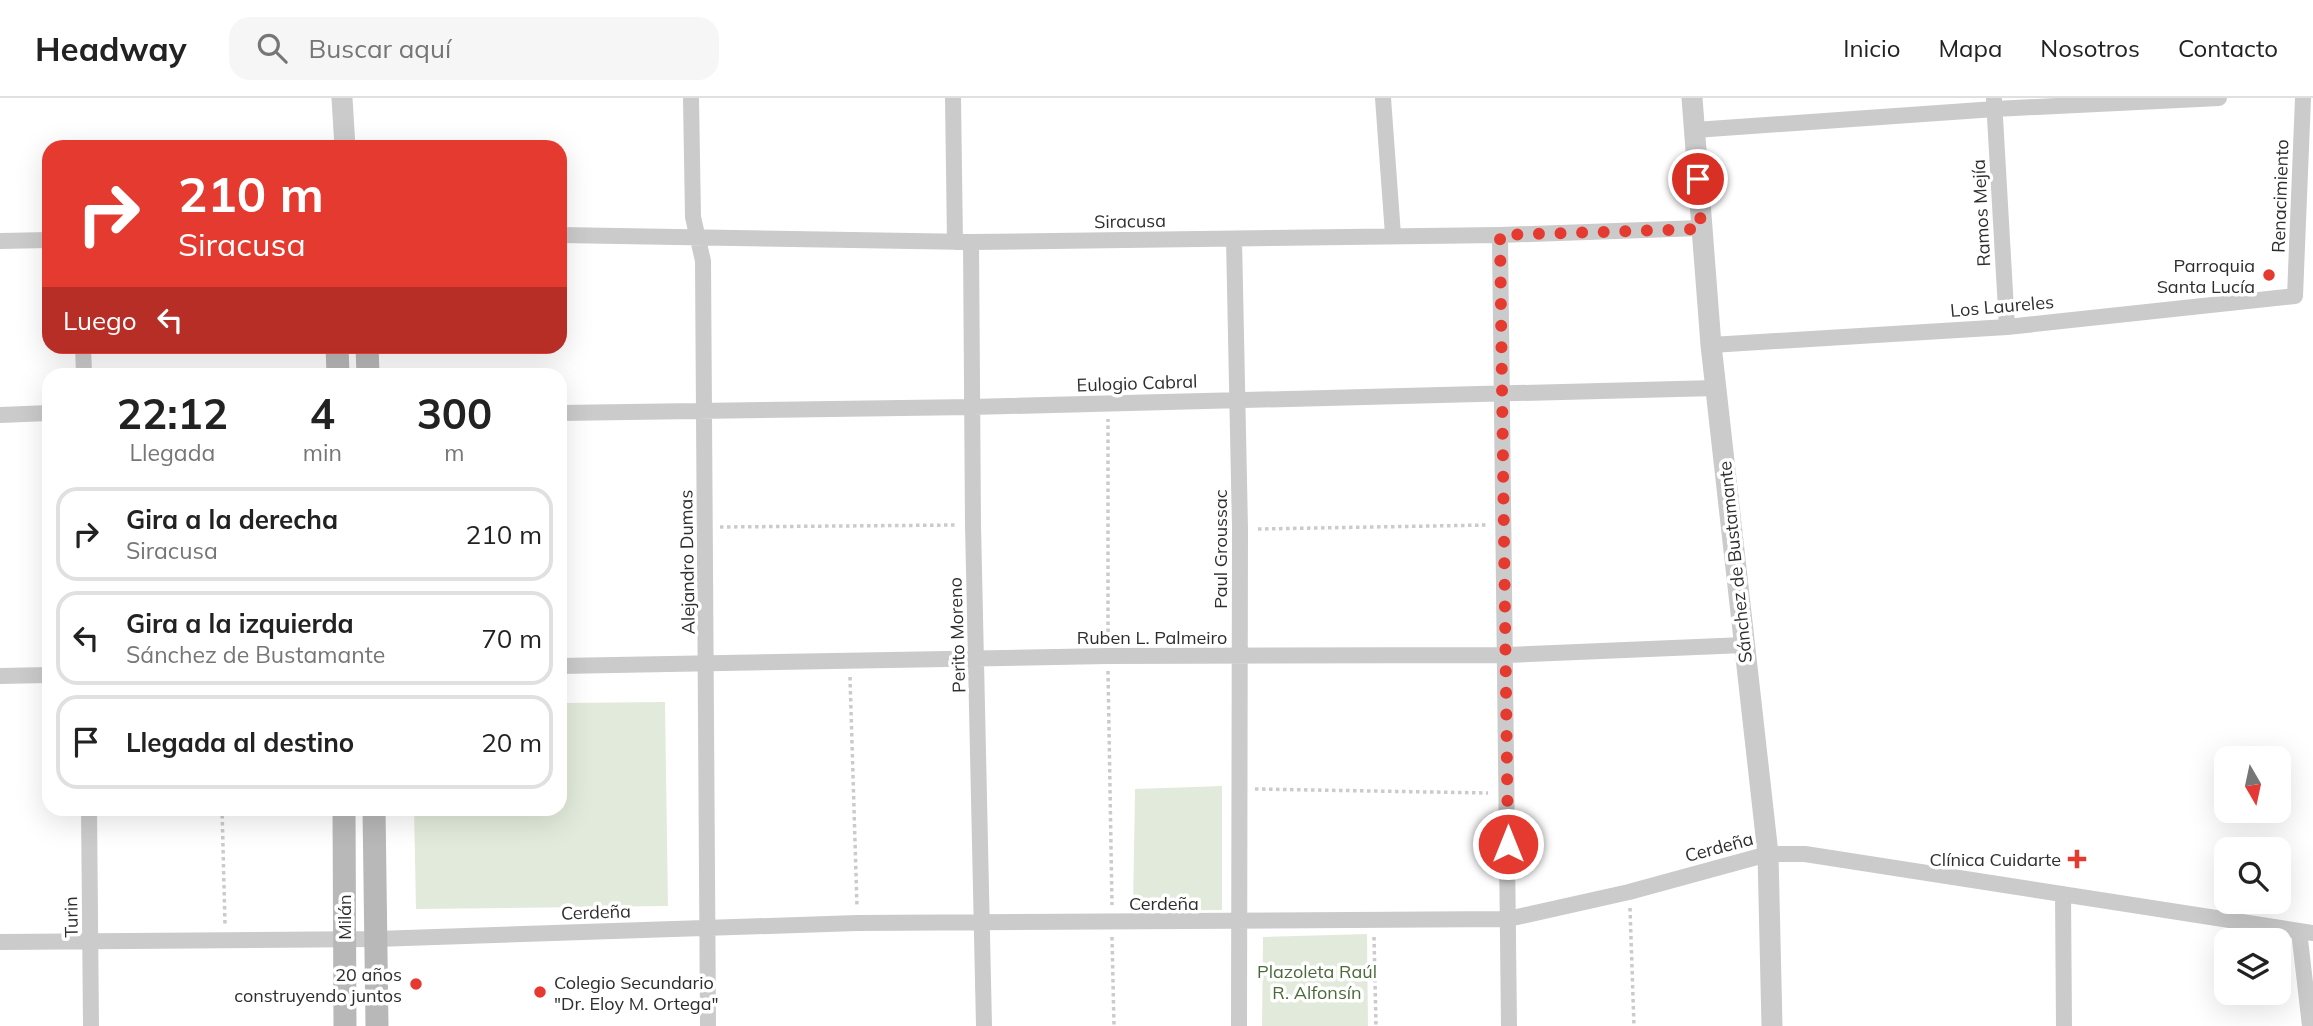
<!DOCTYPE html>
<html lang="es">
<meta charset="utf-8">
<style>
:root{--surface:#fff;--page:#f6f6f6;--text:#222;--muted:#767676;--line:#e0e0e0}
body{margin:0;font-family:Mulish,sans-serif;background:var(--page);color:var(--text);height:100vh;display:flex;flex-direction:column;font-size:26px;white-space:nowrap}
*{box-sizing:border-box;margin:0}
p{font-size:23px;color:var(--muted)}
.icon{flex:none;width:38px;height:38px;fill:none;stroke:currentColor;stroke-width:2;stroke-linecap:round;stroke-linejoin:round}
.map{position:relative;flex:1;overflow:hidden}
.details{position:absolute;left:42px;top:270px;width:525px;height:448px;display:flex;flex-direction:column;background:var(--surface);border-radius:21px;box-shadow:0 7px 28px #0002}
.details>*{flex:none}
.guide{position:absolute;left:42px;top:42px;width:525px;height:214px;border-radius:21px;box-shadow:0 7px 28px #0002;background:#e53a30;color:#fff;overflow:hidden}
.needle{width:46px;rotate:171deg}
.buttons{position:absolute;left:2214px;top:648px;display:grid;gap:14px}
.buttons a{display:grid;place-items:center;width:77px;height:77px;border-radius:14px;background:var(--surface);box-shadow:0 7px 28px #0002;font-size:35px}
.pin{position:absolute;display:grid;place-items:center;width:60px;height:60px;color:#fff;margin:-30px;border:4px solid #fff;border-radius:50%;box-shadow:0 2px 7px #0007}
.me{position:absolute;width:77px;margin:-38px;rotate:0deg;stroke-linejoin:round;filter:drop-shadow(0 0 5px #0008)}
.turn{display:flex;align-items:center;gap:24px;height:147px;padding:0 21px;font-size:32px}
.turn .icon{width:91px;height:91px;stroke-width:2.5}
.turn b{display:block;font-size:49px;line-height:60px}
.then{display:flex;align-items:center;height:66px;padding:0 21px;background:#0003;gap:14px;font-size:26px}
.eta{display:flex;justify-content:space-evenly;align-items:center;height:119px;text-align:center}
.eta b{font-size:42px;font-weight:700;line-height:49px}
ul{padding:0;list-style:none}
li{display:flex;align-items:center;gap:21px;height:94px;margin:0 14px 10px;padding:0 7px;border:4px solid var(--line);border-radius:21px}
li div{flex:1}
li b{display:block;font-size:26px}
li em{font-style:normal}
header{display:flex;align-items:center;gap:42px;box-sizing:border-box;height:98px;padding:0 35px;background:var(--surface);border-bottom:2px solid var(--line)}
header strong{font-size:33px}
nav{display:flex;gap:38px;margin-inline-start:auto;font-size:24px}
.search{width:490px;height:63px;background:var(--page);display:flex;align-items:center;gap:18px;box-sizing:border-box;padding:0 24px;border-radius:21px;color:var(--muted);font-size:26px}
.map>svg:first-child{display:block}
</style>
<header>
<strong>Headway</strong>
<div class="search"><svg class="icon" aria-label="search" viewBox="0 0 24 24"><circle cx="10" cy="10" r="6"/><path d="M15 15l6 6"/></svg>Buscar aquí</div>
<nav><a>Inicio</a><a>Mapa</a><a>Nosotros</a><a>Contacto</a></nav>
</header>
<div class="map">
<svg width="2313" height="928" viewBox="0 0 2313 928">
<rect width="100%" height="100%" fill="#fff"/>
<path fill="#e2ebdb" d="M665,604L668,808L416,811L414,711L560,710V605Z
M1222,688V812L1133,813L1135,691Z
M1367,836L1368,928H1262L1263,839Z"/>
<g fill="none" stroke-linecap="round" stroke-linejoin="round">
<path stroke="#cbcbcb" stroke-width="3.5" stroke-dasharray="3.5 3.5" stroke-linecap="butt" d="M720,429L957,427
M1258,431L1488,427
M1108,541V321
M1108,573L1112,807
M850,579L857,809
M1255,691L1488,695
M222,710L225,826
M1630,810L1634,928
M1112,839L1114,928
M1374,839L1376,928"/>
<path stroke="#cbcbcb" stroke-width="16" d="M691,0L693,119L703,163L708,928
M953,0L955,144
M1383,0L1393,137
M1994,2L2007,229
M1695,32L1995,11L2219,0
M560,137L971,144L1500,137L1701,130
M1500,137L1509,928
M1234,141L1240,431L1239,928
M0,143L49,142
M971,144L973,427L984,928
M1711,247L2007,229L2295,198L2303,0
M83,248L84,276
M560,315L972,309L1716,290
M0,317L49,315
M560,568L1108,558L1507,557L1744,547
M0,578L49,577
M89,710L91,928
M2063,796L2064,928
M2299,833L2310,928
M0,844L376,841L857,825L1508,821L1629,794L1768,756H1805L2313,835"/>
<path stroke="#cbcbcb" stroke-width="21" d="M342,0L345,49
M1692,0L1711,247L1768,756L1772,928"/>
<path stroke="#b8b8b8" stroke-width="23" d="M337,248L338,276
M367,248L368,276
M344,710L345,928
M374,710L377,928"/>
</g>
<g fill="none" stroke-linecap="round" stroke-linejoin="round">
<path stroke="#e53a30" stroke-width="12" stroke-dasharray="0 21.6" d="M1508,746L1500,137L1701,131L1698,81"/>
</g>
<g fill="#e53a30" stroke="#fff" stroke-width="2.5">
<circle cx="2269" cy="177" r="7"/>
<path d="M2073.5 750.5h7v7h7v7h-7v7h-7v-7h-7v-7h7z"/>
<circle cx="416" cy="886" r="7"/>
<circle cx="540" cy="894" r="7"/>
</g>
<g text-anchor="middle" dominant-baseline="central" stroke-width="7" stroke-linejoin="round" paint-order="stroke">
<g font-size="18" fill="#2e2e2e" stroke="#fff">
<text transform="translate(2280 98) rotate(-88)">Renacimiento</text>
<text transform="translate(1981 115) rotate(-93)">Ramos Mejía</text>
<text transform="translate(1130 123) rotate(-1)">Siracusa</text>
<text transform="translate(2002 208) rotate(-5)">Los Laureles</text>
<text transform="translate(1137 285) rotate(-2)">Eulogio Cabral</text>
<text transform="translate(1220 451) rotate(-90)">Paul Groussac</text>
<text transform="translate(687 464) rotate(-91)">Alejandro Dumas</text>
<text transform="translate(1735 464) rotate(-96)">Sánchez de Bustamante</text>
<text transform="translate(957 537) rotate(-92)">Perito Moreno</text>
<text x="1152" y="539">Ruben L. Palmeiro</text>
<text transform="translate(1719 749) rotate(-15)">Cerdeña</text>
<text x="1164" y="805">Cerdeña</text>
<text transform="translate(596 814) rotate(-2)">Cerdeña</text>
<text transform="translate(71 819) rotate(-91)">Turin</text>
<text transform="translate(344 819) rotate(-90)">Milán</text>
</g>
<g font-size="18" fill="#2e2e2e" stroke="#fff" text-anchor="end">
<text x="2255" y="167">Parroquia<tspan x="2255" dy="21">Santa Lucía</tspan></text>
<text x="2061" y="761">Clínica Cuidarte</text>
<text x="402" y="876">20 años<tspan x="402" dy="21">construyendo juntos</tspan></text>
<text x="554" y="884" text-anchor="start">Colegio Secundario<tspan x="554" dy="21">"Dr. Eloy M. Ortega"</tspan></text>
</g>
<g font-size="18" fill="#4b6a3b" stroke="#fff">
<text x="1317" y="873">Plazoleta Raúl<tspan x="1317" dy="21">R. Alfonsín</tspan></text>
</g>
</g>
</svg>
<div class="buttons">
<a><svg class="needle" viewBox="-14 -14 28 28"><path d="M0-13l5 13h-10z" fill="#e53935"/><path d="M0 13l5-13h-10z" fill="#767676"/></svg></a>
<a><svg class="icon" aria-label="search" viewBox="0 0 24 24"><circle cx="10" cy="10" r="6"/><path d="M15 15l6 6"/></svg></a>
<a><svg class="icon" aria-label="layers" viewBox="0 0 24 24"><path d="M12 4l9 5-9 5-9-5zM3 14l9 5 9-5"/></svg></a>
</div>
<div class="pin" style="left:1698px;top:81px;background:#d93025"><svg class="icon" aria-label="arrive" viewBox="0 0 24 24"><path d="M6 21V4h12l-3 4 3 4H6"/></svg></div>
<svg class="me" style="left:1508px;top:746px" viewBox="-20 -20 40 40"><circle r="17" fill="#e53a30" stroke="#fff" stroke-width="3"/><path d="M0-11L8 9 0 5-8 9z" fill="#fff"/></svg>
<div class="guide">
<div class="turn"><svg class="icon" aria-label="right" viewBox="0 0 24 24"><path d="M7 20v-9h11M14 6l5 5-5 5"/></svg><div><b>210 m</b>Siracusa</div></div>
<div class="then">Luego<svg class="icon" aria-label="left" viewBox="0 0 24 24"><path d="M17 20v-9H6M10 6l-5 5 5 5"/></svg></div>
</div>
<section class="details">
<div class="eta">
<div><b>22:12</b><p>Llegada</p></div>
<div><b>4</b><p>min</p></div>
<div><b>300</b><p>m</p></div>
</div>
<ul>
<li><svg class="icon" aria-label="right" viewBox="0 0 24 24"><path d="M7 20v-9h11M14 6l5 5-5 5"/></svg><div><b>Gira a la derecha</b><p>Siracusa</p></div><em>210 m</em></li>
<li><svg class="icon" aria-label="left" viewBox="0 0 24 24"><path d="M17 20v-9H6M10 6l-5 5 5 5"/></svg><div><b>Gira a la izquierda</b><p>Sánchez de Bustamante</p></div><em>70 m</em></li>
<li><svg class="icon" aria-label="arrive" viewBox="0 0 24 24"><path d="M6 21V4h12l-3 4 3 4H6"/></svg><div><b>Llegada al destino</b></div><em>20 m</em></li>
</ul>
</section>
</div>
